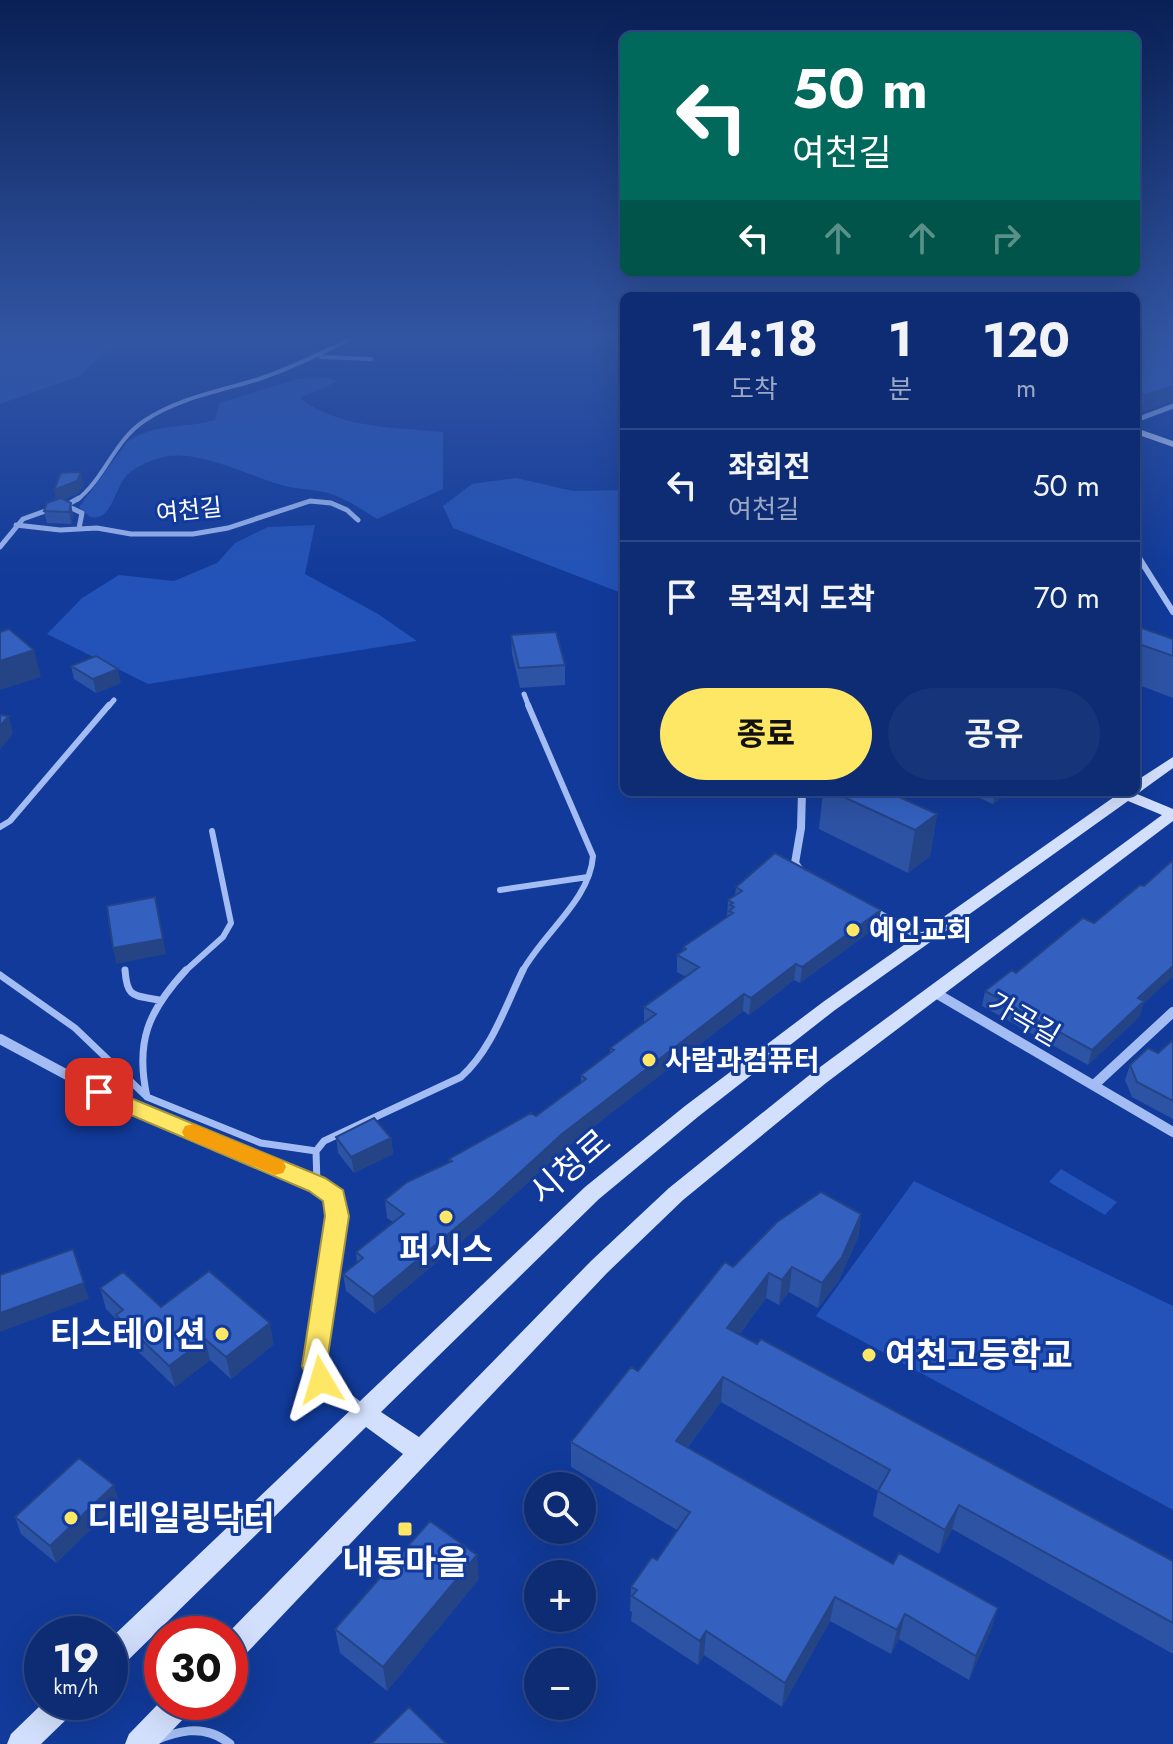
<!DOCTYPE html>
<html lang="ko">
<meta charset="utf-8">
<style>
:root{--surface:#0d2c74;--page:#163479;--text:#f1f3f6;--muted:#9aa7c5;--line:#2d4886;--accent:#ffe766}
body{margin:0;font-family:Jost,"Noto Sans KR",sans-serif;background:var(--page);color:var(--text);height:100vh;display:flex;flex-direction:column;font-size:30px;white-space:nowrap}
*{box-sizing:border-box;margin:0}
p{font-size:26px;color:var(--muted)}
.icon{flex:none;width:44px;height:44px;fill:none;stroke:currentColor;stroke-width:2;stroke-linecap:round;stroke-linejoin:round}
.map{position:relative;flex:1;overflow:hidden}
.side{position:absolute;left:620px;top:292px;width:520px;height:504px;display:flex;flex-direction:column;background:var(--surface);border-radius:12px;box-shadow:0 8px 32px #0002,0 0 0 2px var(--line)}
.side>*{flex:none}
.banner{position:absolute;left:620px;top:32px;width:520px;height:244px;border-radius:12px;box-shadow:0 8px 32px #0002,0 0 0 2px var(--line);background:#00695c;color:#fff;overflow:hidden}
.buttons{position:absolute;left:524px;top:1472px;display:grid;gap:16px}
.buttons a{display:grid;place-items:center;width:72px;height:72px;border-radius:50%;background:var(--surface);box-shadow:0 8px 32px #0002,0 0 0 2px var(--line);font-size:40px}
.speed{position:absolute;left:24px;top:1616px;display:flex;gap:16px;font-size:40px;font-weight:700;text-align:center}
.speed>*{display:grid;place-content:center;width:104px;height:104px;border-radius:50%;background:var(--surface);box-shadow:0 8px 32px #0002,0 0 0 2px var(--line);line-height:1}
.speed small{font-size:20px;font-weight:400}
.speed .limit{border:12px solid #d22;background:#fff;color:#111}
.pin{position:absolute;display:grid;place-items:center;width:68px;height:68px;color:#fff;margin:-34px;border-radius:16px;box-shadow:0 4px 12px #0006}
.me{position:absolute;width:88px;margin:-44px;rotate:353deg;stroke-linejoin:round;filter:drop-shadow(0 0 6px #0008)}
.turn{display:flex;align-items:center;gap:28px;height:168px;padding:0 40px;font-size:36px}
.turn .icon{width:104px;height:104px;stroke-width:2.5}
.turn b{display:block;font-size:56px;line-height:68px}
.lanes{display:flex;align-items:center;height:76px;padding:0 40px;background:#0003;justify-content:center;gap:40px;direction:ltr}
.lanes .off{opacity:.35}
.eta{display:flex;justify-content:space-evenly;align-items:center;height:136px;text-align:center}
.eta b{font-size:48px;font-weight:700;line-height:56px}
.button{display:flex;gap:16px;margin-top:auto;padding:16px 40px}
.button a{flex:1;height:92px;border-radius:48px;background:var(--accent);color:#111;font-size:32px;font-weight:700;line-height:92px;text-align:center}
.button a+a{background:var(--page);color:var(--text)}
ul{padding:0;list-style:none}
li{display:flex;align-items:center;gap:24px;height:112px;padding:0 40px;border-top:2px solid var(--line)}
li div{flex:1}
li b{display:block;font-size:30px}
li em{font-style:normal}
.map>svg:first-child{display:block}
</style>
<div class="map">
<svg width="1173" height="1744" viewBox="0 0 1173 1744">
<rect width="100%" height="100%" fill="#113a9a"/>
<path fill="#2353b8" d="M0,337H120L80,376L0,404Z
M328,378L337,382L300,398C340,429 394,427 443,432V489L377,519C363,510 349,501 334,495C318,489 301,490 285,486C250,477 195,447 160,458C149,461 135,467 127,475C114,489 112,522 90,517L79,507L128,441C159,422 183,429 215,420L219,403L298,379Z
M516,478L573,491L624,490V594L453,528L443,506L472,484Z
M315,525L305,574L378,614L417,641L148,684L47,634L82,598L119,575L174,581L217,563L235,543L268,527Z
M1061,1169L1117,1202L1105,1215L1049,1182Z
M914,1181L1173,1306V1510L816,1316Z"/>
<g fill="none" stroke-linecap="round" stroke-linejoin="round">
<path stroke="#a3bdf4" stroke-width="4" d="M321,357L371,359
M77,500C105,478 114,441 144,421C178,398 220,391 259,379C292,368 324,352 355,337"/>
<path stroke="#a3bdf4" stroke-width="5" d="M65,506L79,498
M67,506L82,513L79,528
M16,525L60,530L97,528L131,534H193L228,528L310,501L331,503L347,510L358,520
M0,547L23,519L51,509
M524,694L529,707
M108,707L114,700"/>
<path stroke="#a3bdf4" stroke-width="6" d="M0,827L10,821L109,705
M500,890L588,877
M184,972L223,937L231,923L212,831
M522,972C543,933 590,900 593,856L528,705"/>
<path stroke="#a3bdf4" stroke-width="7" d="M125,970C127,999 134,995 159,1000
M0,975L75,1028L147,1097L261,1143L316,1151
M147,1097C135,1042 148,1011 186,970
M317,1184L316,1151L324,1141L461,1077C492,1049 505,1007 523,970"/>
<path stroke="#a3bdf4" stroke-width="9" d="M147,1744C175,1731 204,1722 230,1744"/>
<path stroke="#a3bdf4" stroke-width="5" d="M1136,348L1172,337
M1136,420L1173,406"/>
<path stroke="#a3bdf4" stroke-width="6" d="M1136,553L1173,612"/>
<path stroke="#a3bdf4" stroke-width="8" d="M801,872L795,863L801,828L802,792
M873,911L924,938"/>
<path stroke="#a3bdf4" stroke-width="10" d="M934,992L1173,1132
M0,1039L99,1092L317,1184L334,1197L337,1216L323,1312
M1094,1085L1173,1012"/>
<path stroke="#a3bdf4" stroke-width="13" d="M323,1310C314,1376 306,1369 361,1410"/>
<path fill="#d3e0fd" fill-rule="evenodd" d="M1136,428L1173,441V447L1136,434Z
M1173,757V768L1137,794L1173,809V821L826,1083L683,1200L607,1273L240,1660L230,1664V1634H227L403,1454L366,1427L120,1668L110,1672V1639L585,1187L685,1106L823,1002L1121,792H1136V781ZM1128,801L1162,815L812,1073L669,1188L591,1261L419,1437L381,1412L599,1199L699,1116L835,1010Z
M162,1700L194,1702L190,1712L159,1744H125L129,1734Z
M44,1702H78L74,1712L41,1744H7L11,1734Z"/>
</g>
<path fill="#2d53a5" d="M1157,337H1173V401L1141,412L1136,410V338L1156,343Z
M84,484L79,493L63,499L73,515L71,524L47,523L44,511L56,500Z
M1136,626L1173,639V698L1136,684Z
M511,635L565,665V685L520,688L512,654Z
M71,666L121,683L96,693L74,679Z
M823,792H888L937,814L930,856L908,873L819,829Z
M966,792H1009L993,804Z
M736,887L878,926L800,983L794,980L749,1015L743,1011L562,1151L495,1213L375,1314L346,1291L343,1274L357,1263L356,1252L393,1222L387,1218L385,1200L449,1163V1159L536,1116L581,1083V1075L610,1053V1048L644,1023V1007L686,977L677,972V955L683,951V947L727,917L728,900L735,895Z
M985,991L1143,1004L1140,1016L1088,1065L982,1006Z
M1173,1040V1119L1132,1097L1125,1080L1130,1065L1158,1053Z
M336,1137L391,1138L393,1154L354,1173L338,1153Z
M861,1214L858,1238L838,1282L818,1308L789,1292L779,1305L766,1298L739,1335L1173,1561V1654L952,1529L939,1554L873,1516L878,1491L721,1402L688,1447L893,1564L998,1608L990,1632L969,1680L899,1639L891,1654L830,1621L782,1707L704,1655L698,1665L631,1621L632,1612L630,1611L631,1587L657,1560L677,1530L571,1467V1442L638,1371L733,1267Z
M100,1288L161,1307L274,1344L231,1379L210,1360L175,1387L122,1336L117,1320L106,1309Z
M119,1502L56,1563L21,1534L15,1517Z
M479,1579L387,1691L340,1653L335,1629Z"/>
<path fill="#244486" d="M1173,386V401L1141,412L1145,395Z
M81,472L84,484L79,493L56,501L54,490Z
M71,503L73,515L71,524L69,512Z
M34,650L41,677L0,690V661Z
M118,669L121,683L96,693L93,679Z
M9,716L13,734L0,750V726Z
M995,792H1009L993,804Z
M937,814L930,856L908,873L915,830Z
M155,897L166,954L116,964L113,948Z
M881,910L878,926L800,983L802,967Z
M796,964L794,980L749,1015L751,998Z
M1173,966V977L1143,1004L1140,1016L1088,1065L1092,1050L1138,998Z
M744,994L743,1011L562,1151L495,1213L375,1314L373,1297L562,1134Z
M391,1138L393,1154L354,1173L351,1157Z
M861,1214L858,1238L838,1282L818,1308L822,1283Z
M792,1267L789,1292L779,1305L782,1280Z
M769,1273L766,1298L725,1353L727,1328Z
M84,1283L89,1299L0,1332V1313Z
M270,1323L274,1344L231,1379L226,1357Z
M205,1339L210,1360L175,1387L169,1366Z
M723,1377L721,1402L674,1465L676,1441Z
M114,1485L119,1502L56,1563L50,1546Z
M959,1505L952,1529L939,1554L945,1530Z
M477,1555L479,1579L387,1691L383,1667Z
M835,1597L830,1621L782,1707L785,1683Z
M998,1608L990,1632L969,1680L976,1656Z
M905,1614L899,1639L891,1654L897,1630Z
M706,1631L704,1655L698,1665L700,1641Z"/>
<path fill="#3461c0" stroke="#244486" stroke-width="2" d="M1136,338L1173,349V386L1145,395L1136,392Z
M81,472L77,481L54,490L61,473Z
M61,498L71,503L69,512L44,511L47,503Z
M1136,626L1173,639V656L1136,643Z
M9,629L34,650L0,661V632Z
M556,632L565,665L519,668L511,635Z
M96,656L118,669L93,679L71,666Z
M0,715L9,716L0,726Z
M833,792H888L937,814L915,830Z
M775,853L881,910L802,967L796,964L751,998L744,994L562,1134L494,1196L373,1297L343,1274L363,1258L356,1252L404,1214L385,1200L407,1182L452,1161L449,1159L531,1113L536,1116L586,1079L581,1075L614,1050L610,1048L656,1014L644,1007L699,967L677,955L686,949L683,947L733,913L729,911L734,907L730,905L733,903L728,900L742,891L736,887Z
M1173,860V966L1138,998L1144,1001L1092,1050L985,991L1012,970L1016,973L1083,918L1094,923L1140,885L1144,886Z
M155,897L163,939L113,948L107,906Z
M1173,1040V1101L1137,1082L1130,1065L1148,1048L1158,1053Z
M374,1118L391,1138L351,1157L336,1137Z
M821,1192L861,1214L842,1257L822,1283L792,1267L782,1280L769,1273L727,1328L757,1344L761,1339L1173,1561V1623L959,1505L945,1530L878,1491L890,1470L723,1377L676,1441L893,1564L899,1553L998,1608L976,1656L905,1614L897,1630L835,1597L785,1683L706,1631L700,1641L632,1596L637,1590L631,1587L652,1557L657,1560L690,1512L571,1442L631,1367L638,1371L725,1262L733,1267L777,1222Z
M73,1249L84,1283L0,1313V1275Z
M209,1271L270,1323L226,1357L205,1339L169,1366L116,1315L123,1310L100,1288L123,1272L161,1307Z
M79,1458L114,1485L50,1546L15,1517Z
M430,1521L477,1555L383,1667L335,1629Z
M409,1707L447,1744H371Z"/>
<linearGradient id="sky" x2="0" y2="1"><stop stop-color="#092055"/><stop offset="0.58" stop-color="#3255a3"/><stop offset="1" stop-color="#3255a3" stop-opacity="0"/></linearGradient>
<rect width="1173" height="581" fill="url(#sky)"/>
<path fill="#ffe766" stroke="#a69642" stroke-width="2" d="M99,1085L325,1178L343,1190L349,1216L328,1355V1366L335,1380L331,1388L321,1391L312,1388L302,1366L325,1216L323,1201L309,1191L91,1098L88,1092L91,1087Z"/>
<path fill="#f59e0b" d="M193,1124L283,1161L286,1167L283,1173L275,1175L185,1138L182,1132L185,1126Z"/>
<g fill="#ffe766" stroke="#113a9a" stroke-width="3">
<circle cx="853" cy="930" r="8"/>
<circle cx="649" cy="1060" r="8"/>
<circle cx="446" cy="1217" r="8"/>
<circle cx="222" cy="1334" r="8"/>
<circle cx="869" cy="1355" r="8"/>
<circle cx="71" cy="1518" r="8"/>
<rect x="397" y="1521" width="16" height="16" rx="4"/>
</g>
<g text-anchor="middle" dominant-baseline="central" stroke-width="6" stroke-linejoin="round" paint-order="stroke">
<g font-size="24" fill="#fff" stroke="#113a9a">
<text transform="translate(189 510) rotate(-6)">여천길</text>
</g>
<g font-size="28" font-weight="bold" fill="#fff" stroke="#113a9a" text-anchor="start">
<text x="869" y="930">예인교회</text>
<text x="665" y="1060">사람과컴퓨터</text>
</g>
<g font-size="28" fill="#fff" stroke="#113a9a">
<text transform="translate(1024 1019) rotate(30)">가곡길</text>
</g>
<g font-size="34" fill="#fff" stroke="#113a9a">
<text transform="translate(570 1167) rotate(-41)">시청로</text>
</g>
<g font-size="34" font-weight="bold" fill="#fff" stroke="#113a9a">
<text x="446" y="1250">퍼시스</text>
<text x="206" y="1334" text-anchor="end">티스테이션</text>
<text x="885" y="1355" text-anchor="start">여천고등학교</text>
<text x="87" y="1518" text-anchor="start">디테일링닥터</text>
<text x="405" y="1562">내동마을</text>
</g>
</g>
</svg>
<div class="buttons">
<a><svg class="icon" aria-label="search" viewBox="0 0 24 24"><circle cx="10" cy="10" r="6"/><path d="M15 15l6 6"/></svg></a>
<a>+</a>
<a>−</a>
</div>
<div class="speed"><div>19<small>km/h</small></div><div class="limit">30</div></div>
<div class="pin" style="left:99px;top:1092px;background:#d93025"><svg class="icon" aria-label="arrive" viewBox="0 0 24 24"><path d="M6 21V4h12l-3 4 3 4H6"/></svg></div>
<svg class="me" style="left:321px;top:1380px" viewBox="-20 -20 40 40"><path d="M0-17L14 15 0 8-14 15z" fill="#ffe766" stroke="#fff" stroke-width="4"/></svg>
<div class="banner">
<div class="turn"><svg class="icon" aria-label="left" viewBox="0 0 24 24"><path d="M17 20v-9H6M10 6l-5 5 5 5"/></svg><div><b>50 m</b>여천길</div></div>
<div class="lanes"><svg class="icon" aria-label="left" viewBox="0 0 24 24"><path d="M17 20v-9H6M10 6l-5 5 5 5"/></svg><svg class="icon off" aria-label="ahead" viewBox="0 0 24 24"><path d="M12 20V5M6 11l6-6 6 6"/></svg><svg class="icon off" aria-label="ahead" viewBox="0 0 24 24"><path d="M12 20V5M6 11l6-6 6 6"/></svg><svg class="icon off" aria-label="right" viewBox="0 0 24 24"><path d="M7 20v-9h11M14 6l5 5-5 5"/></svg></div>
</div>
<section class="side">
<div class="eta">
<div><b>14:18</b><p>도착</p></div>
<div><b>1</b><p>분</p></div>
<div><b>120</b><p>m</p></div>
</div>
<ul>
<li><svg class="icon" aria-label="left" viewBox="0 0 24 24"><path d="M17 20v-9H6M10 6l-5 5 5 5"/></svg><div><b>좌회전</b><p>여천길</p></div><em>50 m</em></li>
<li><svg class="icon" aria-label="arrive" viewBox="0 0 24 24"><path d="M6 21V4h12l-3 4 3 4H6"/></svg><div><b>목적지 도착</b></div><em>70 m</em></li>
</ul>
<div class="button"><a>종료</a><a>공유</a></div>
</section>
</div>
